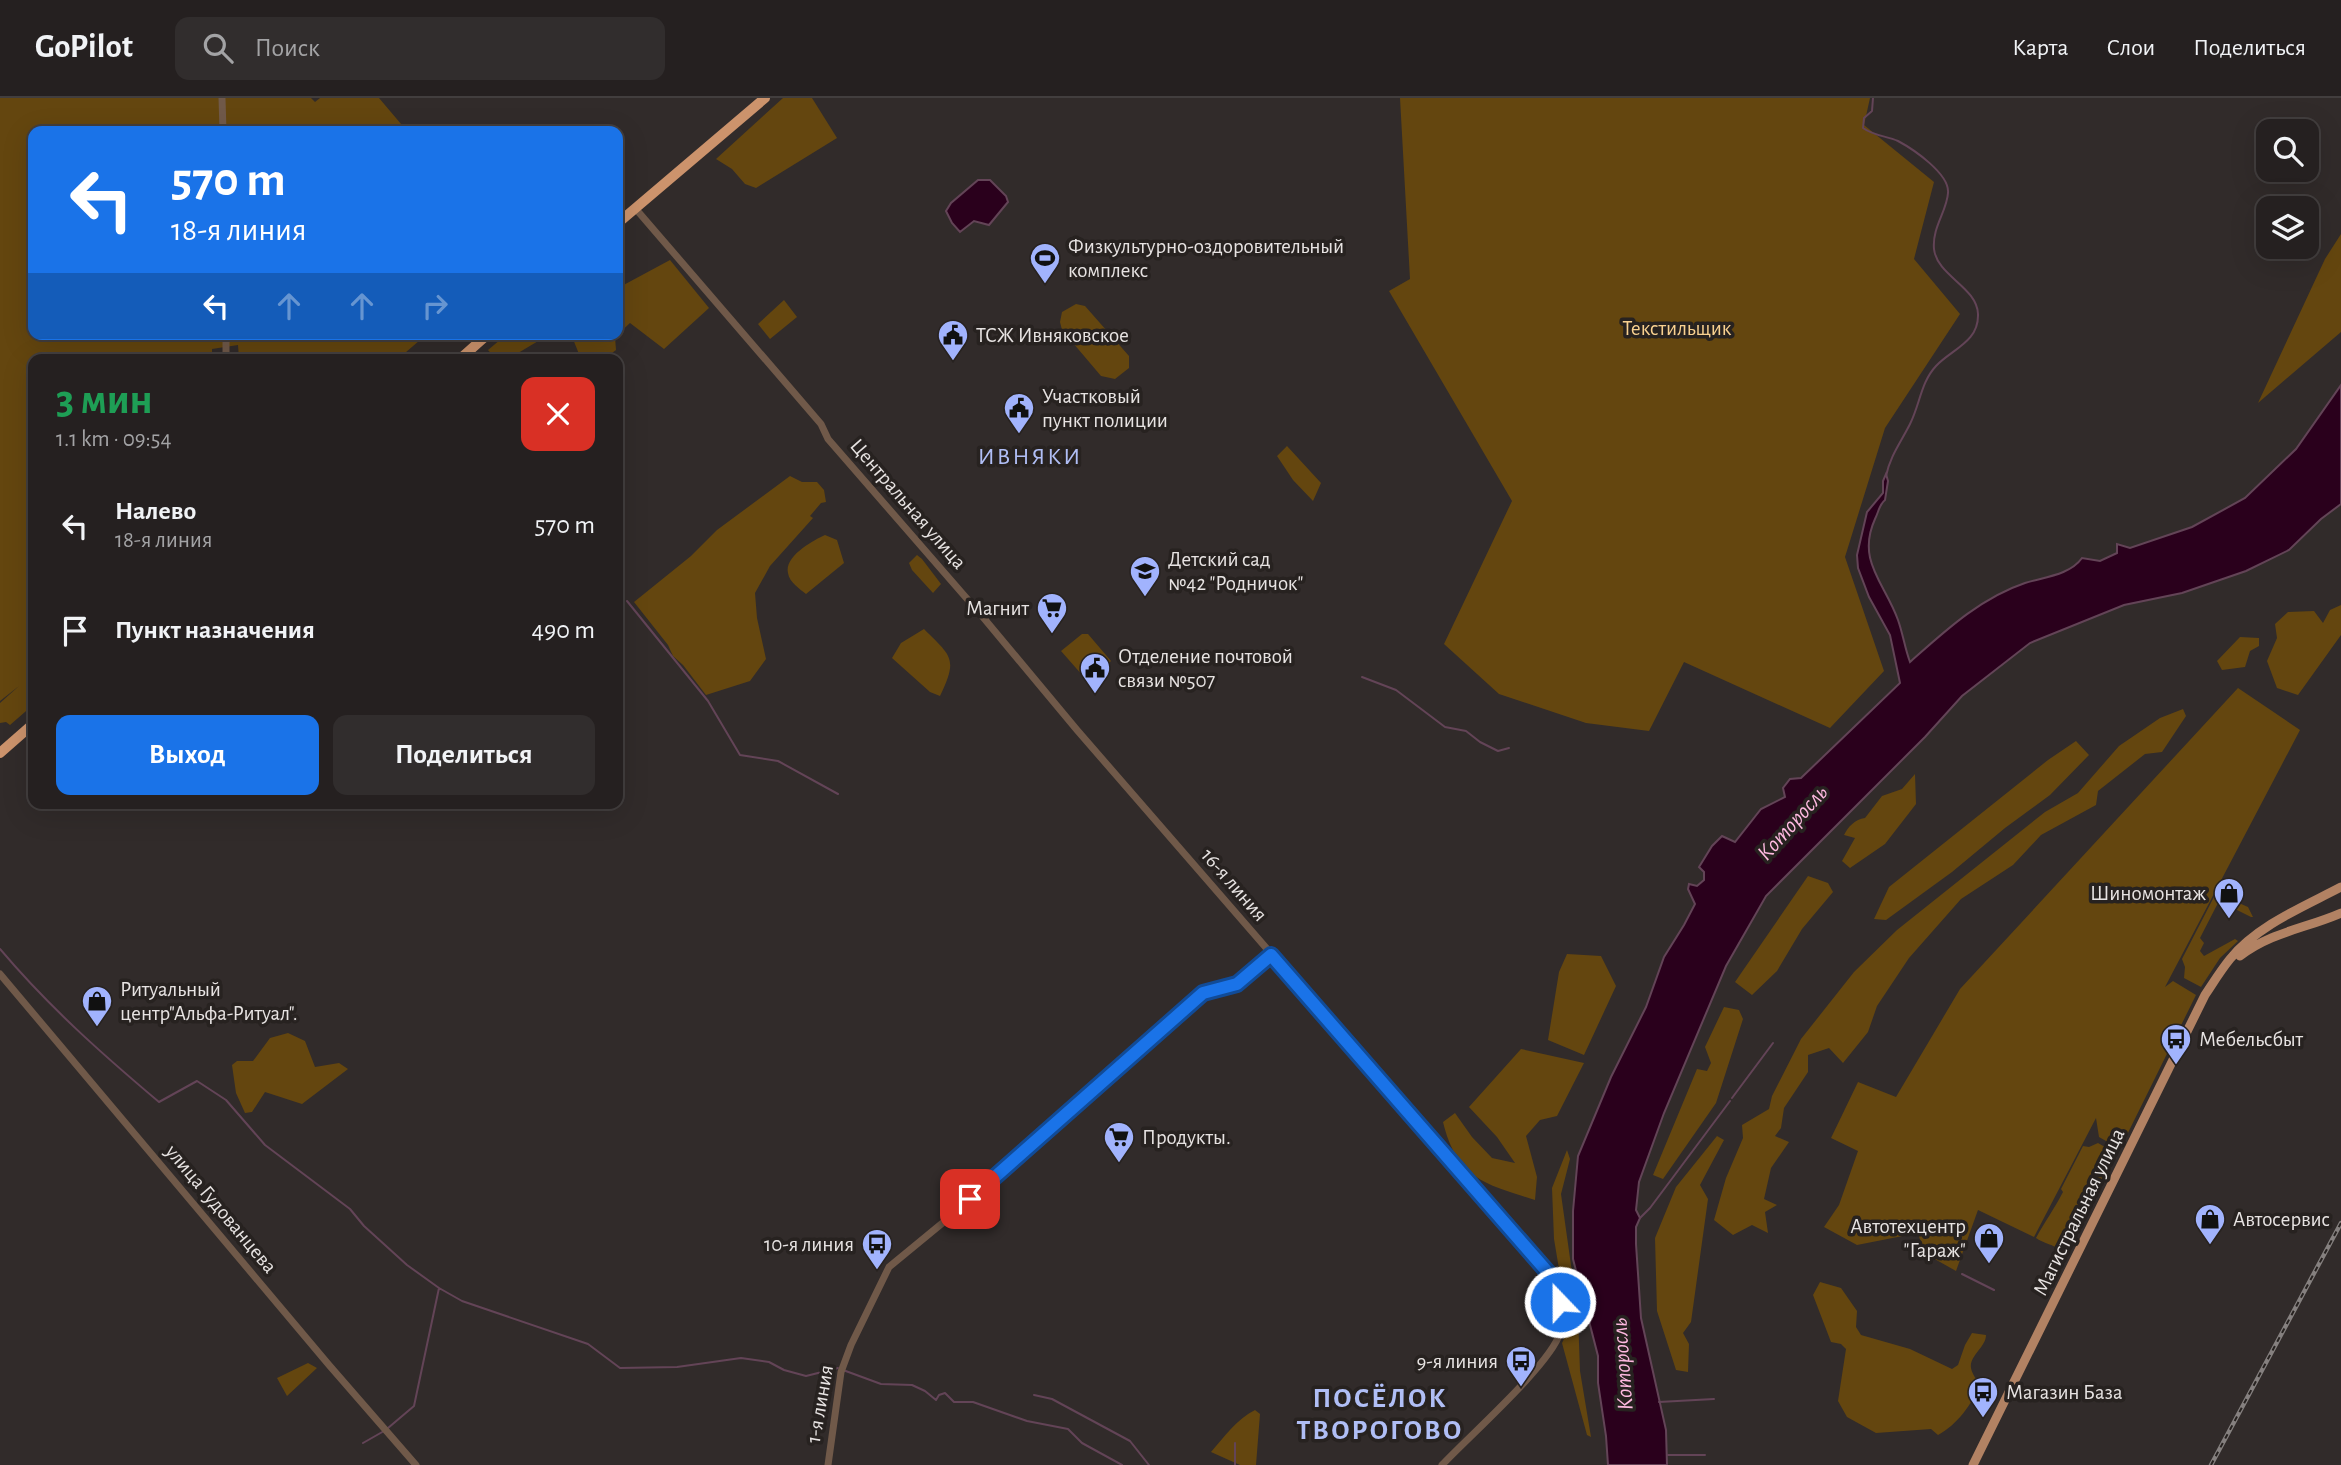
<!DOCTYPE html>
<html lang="ru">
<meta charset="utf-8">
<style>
:root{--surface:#252020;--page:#312d2d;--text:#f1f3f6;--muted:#a3a3a5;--line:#423e3e;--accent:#1a73e8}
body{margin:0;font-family:"Alegreya Sans",sans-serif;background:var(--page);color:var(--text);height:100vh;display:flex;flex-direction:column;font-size:26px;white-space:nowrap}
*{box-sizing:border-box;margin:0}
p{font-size:23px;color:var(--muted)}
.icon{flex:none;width:38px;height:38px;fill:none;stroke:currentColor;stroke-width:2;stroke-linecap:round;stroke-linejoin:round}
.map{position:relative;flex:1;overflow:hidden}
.details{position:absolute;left:28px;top:256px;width:595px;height:455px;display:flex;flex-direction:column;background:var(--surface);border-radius:14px;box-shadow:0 7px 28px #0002,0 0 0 2px var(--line)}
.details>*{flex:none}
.hud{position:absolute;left:28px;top:28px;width:595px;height:214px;border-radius:14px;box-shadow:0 7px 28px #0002,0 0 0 2px var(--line);background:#1a73e8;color:#fff;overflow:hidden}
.controls{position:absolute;left:2256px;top:21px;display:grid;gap:14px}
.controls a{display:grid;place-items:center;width:63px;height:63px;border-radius:14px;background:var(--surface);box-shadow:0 7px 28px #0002,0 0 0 2px var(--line);font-size:35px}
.pin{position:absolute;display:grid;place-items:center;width:60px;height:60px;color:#fff;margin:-30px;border-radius:14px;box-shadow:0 4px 10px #0006}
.me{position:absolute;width:77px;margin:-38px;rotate:338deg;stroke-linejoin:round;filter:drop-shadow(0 0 5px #0008)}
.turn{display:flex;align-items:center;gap:24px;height:147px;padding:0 28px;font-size:32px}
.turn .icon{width:91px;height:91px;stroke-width:2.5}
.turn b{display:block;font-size:49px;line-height:60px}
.lanes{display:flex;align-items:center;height:66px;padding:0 28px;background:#0003;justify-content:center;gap:35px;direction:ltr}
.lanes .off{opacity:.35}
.round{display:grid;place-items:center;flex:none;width:74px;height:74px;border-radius:14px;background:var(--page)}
.overview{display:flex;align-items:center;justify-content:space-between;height:119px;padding:0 28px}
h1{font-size:42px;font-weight:700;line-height:52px;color:#1e9e55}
.primary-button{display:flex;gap:14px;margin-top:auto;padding:14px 28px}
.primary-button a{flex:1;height:80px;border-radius:14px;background:var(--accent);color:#fff;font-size:28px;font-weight:700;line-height:80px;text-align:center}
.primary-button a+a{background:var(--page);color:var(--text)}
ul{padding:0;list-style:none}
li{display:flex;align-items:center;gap:21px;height:105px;padding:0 28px}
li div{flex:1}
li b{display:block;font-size:26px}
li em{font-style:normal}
header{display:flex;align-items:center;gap:42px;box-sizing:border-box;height:98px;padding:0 35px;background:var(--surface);border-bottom:2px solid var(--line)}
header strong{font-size:33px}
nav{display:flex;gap:38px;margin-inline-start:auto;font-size:24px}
.search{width:490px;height:63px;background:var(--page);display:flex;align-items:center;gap:18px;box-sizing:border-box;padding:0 24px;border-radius:14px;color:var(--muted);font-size:26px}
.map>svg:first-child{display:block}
</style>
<header>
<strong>GoPilot</strong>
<div class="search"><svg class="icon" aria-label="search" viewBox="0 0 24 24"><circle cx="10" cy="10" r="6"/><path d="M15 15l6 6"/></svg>Поиск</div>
<nav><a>Карта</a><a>Слои</a><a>Поделиться</a></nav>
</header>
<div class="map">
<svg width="2341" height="1367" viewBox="0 0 2341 1367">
<rect width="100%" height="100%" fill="#312b2a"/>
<path fill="#64460f" d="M0,0H311L315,4L320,0H379L407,33H33V236H427L398,261H239L238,247L212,251V261H33V574L29,578L33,576V607L10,627L6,624L0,625V605L19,588L0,603Z
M783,0H812L837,40L756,90L745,86L732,71L716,61Z
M1400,0H1870L1864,27L1934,84L1914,161L1960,216L1885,330L1845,459L1884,573L1830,630L1684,564L1649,633L1586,625L1499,596L1444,546L1512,403L1389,193L1410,181Z
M2341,136V234L2258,305L2325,161Z
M670,162L709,210L664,251L630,225L615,239L616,252L604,261H581L571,236H618V190Z
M784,202L797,219L770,241L758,226Z
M1076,206L1085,208L1129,258V270L1115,281L1101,278L1062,232L1060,224L1062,214Z
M507,236H550L508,261H496L488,252Z
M1287,348L1321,385L1313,403L1293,382L1277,358Z
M790,378L802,384H817L824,392L826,404L821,405L810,418L813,420L770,468L755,495L757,520L766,561L750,583L706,597L683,567L673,558L668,547L634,504L691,458L717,432Z
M825,437L837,442L844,465L806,496C800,491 789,484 788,475C784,458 814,442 825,437Z
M917,457L922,461L941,486L933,495L912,472L909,465Z
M2341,507V537L2298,597L2277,590L2267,563L2277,540L2275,526L2288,514L2314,513L2323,525L2330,512Z
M924,531C952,559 958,560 940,598L930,594L892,560L901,545Z
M1082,536H1088L1111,563L1104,570L1095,573L1092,571L1083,578L1061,553Z
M2240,539L2259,540V548L2250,553L2245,569L2222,572L2217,563Z
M2238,590L2300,632L2165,889L2173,883L2196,897L2120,1051L2099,1039L2096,1020L2034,1139L1978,1112L1956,1173L1924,1155L1918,1135L1857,1147L1824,1129L1839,1107L1858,1053L1831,1040L1858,984L1896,999L1960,891Z
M2183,611L2186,618L2162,654L2145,656L2098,693L2096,707L2041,737L2013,767L1961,801L1909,860L1877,908L1868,934L1843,965L1829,950L1808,957V974L1784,1010L1781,1030L1775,1038L1789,1044L1771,1070L1764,1101L1777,1107L1765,1114L1768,1135L1752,1127L1733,1137L1714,1122L1726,1080L1743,1040L1742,1027L1769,1011L1772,998L1801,941L1854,874L1897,832L2045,714L2078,695L2119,648L2160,620Z
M2076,643L2089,657L2050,697L2005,730L1952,774L1886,822L1874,821L1889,789L2048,662Z
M1915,676L1916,706L1885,746L1850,770L1842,763L1855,740L1844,737C1848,729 1855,721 1865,720L1882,698L1902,691Z
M1808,778L1828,785L1833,794L1802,831L1777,873L1752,897L1735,884Z
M2216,795L2248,809L2253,819H2251L2219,803L2200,840L2204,845L2200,853L2204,858L2235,841L2238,843L2220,860L2201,889L2184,880L2185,869L2182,861Z
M1567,856L1601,858L1616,888L1584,957L1548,942L1559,874Z
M1724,909L1739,912L1743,921L1716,1005L1663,1081L1653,1077L1697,971L1707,973L1711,965L1705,949Z
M288,935L305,943L315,969L339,965L348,971L302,1006L265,994L252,1014L245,1015L236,995L232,967L237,963H253L270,940Z
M1521,951L1584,965L1557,1018L1540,1022L1526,1038L1537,1079L1535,1102C1485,1086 1457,1081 1443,1024L1455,1015L1472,1039L1492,1060L1515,1065L1497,1039L1469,1009Z
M1717,1038L1724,1042L1700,1087L1708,1101L1691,1224L1683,1235L1689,1246L1688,1274L1676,1272L1657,1213L1655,1140L1676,1089Z
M2098,1045L2117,1056L2063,1163C2057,1143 2051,1150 2036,1140C2045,1123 2055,1110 2063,1094L2061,1091L2083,1048L2089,1049Z
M1567,1052L1570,1061L1561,1096L1578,1217L1580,1273L1591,1339L1587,1337L1562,1245L1569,1231L1554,1141L1552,1090Z
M1820,1184L1841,1190L1857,1213L1856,1229L1861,1237L1910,1251L1952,1271L1958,1267L1965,1247L1972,1235L1986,1237C1986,1249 1969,1258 1971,1270C1972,1276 1977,1282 1980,1287C1972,1306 1957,1327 1938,1337L1931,1331L1876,1335L1847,1319L1838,1303L1846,1251L1841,1246L1831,1244L1813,1197Z
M308,1265L317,1270L287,1298L277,1280Z
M1255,1312L1260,1316L1256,1367H1240L1211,1354C1224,1339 1237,1321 1255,1312Z"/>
<path fill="#2a001c" stroke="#634457" stroke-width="2" d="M978,82H990L1006,98L1008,104L989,127L974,123L960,134L952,125L946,113L951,105Z
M2341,287V406L2321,421L2289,452L2246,473L2182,495L2124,507L2030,545L1962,598L1925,639L1766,798L1726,868L1664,1015L1639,1084L1636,1112L1640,1120L1636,1129V1146L1641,1220L1666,1332L1667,1367H1608L1606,1338L1598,1285V1258L1573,1161V1113L1578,1058L1611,979L1646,909L1664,859L1684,827L1695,806L1688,791L1689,786L1697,788L1704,782V774L1699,769L1712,748L1722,738L1735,744L1761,711L1785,699L1783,690L1790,681L1801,680L1900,585L1890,537L1869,499L1858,470L1857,457L1867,414L1883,395V383L1886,376L1888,383L1885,402C1879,407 1879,413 1875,421C1856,463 1885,485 1898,522C1903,536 1905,551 1910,564C1944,534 1980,500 2025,485C2044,479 2070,477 2082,460L2100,463L2117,455V446L2130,450L2192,429L2245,400L2296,351Z"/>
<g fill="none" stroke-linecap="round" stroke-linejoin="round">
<path stroke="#634457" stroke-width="2" d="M1873,0L1872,13L1864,20L1863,30C1874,38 1887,38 1898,43C1913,51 1950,76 1948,95C1947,113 1932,129 1934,151C1937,178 1977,189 1978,216C1979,244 1952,251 1936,268C1921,284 1920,306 1910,326C1901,344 1890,358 1886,378
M627,503L708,603L740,657L778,663L838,696
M1362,579L1396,592L1445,629L1466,633L1480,644L1498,653L1509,650
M0,851C48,908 102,956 159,1004L197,983L226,1002L265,1047L350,1111L364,1128L407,1167L439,1190L462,1203L588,1246L620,1270L677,1269L741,1260L769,1264L784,1272L806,1278L838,1270
M1732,1000L1773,945
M1640,1120L1650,1110L1730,1003
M1962,1176L1994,1192
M843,1272L881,1286L912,1287L925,1293L936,1302L939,1297L945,1295L954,1304H973L1027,1323L1068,1331L1082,1345L1122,1367
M1034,1297L1052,1301L1130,1343L1149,1367
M1659,1304L1714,1301
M388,1330L414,1308L439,1190
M363,1345L384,1333
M1235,1345V1367
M1668,1357H1705"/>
<path stroke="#705949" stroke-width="7" d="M222,0L223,33
M635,110L821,326L828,341L982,518L1077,632L1551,1178C1559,1194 1565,1217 1560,1235C1550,1267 1468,1339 1442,1367
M226,236V261
M0,876L329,1267L416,1367
M828,1367L841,1274L851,1247L889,1169L951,1118L1203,895L1237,886L1271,857"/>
<path stroke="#b28263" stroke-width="9" d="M2240,858C2271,834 2307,830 2341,815
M1973,1367L2205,897C2213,885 2221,872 2230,861C2258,827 2303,809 2341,789"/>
<path stroke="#cc936c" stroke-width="10" d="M618,125L765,0
M460,261L488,236
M0,655L33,626"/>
<g stroke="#85807f" stroke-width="4.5">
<path id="rail" d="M2211,1367L2341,1125"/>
</g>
<use href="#rail" stroke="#272220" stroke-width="2" stroke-dasharray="5" stroke-linecap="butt"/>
</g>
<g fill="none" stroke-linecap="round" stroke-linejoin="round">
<g stroke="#114b97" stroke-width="18">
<path id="route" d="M970,1101L1203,895L1237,886L1271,857L1551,1178L1560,1204"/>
</g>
<use href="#route" stroke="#1a73e8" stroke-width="12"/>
</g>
<defs>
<g id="stadium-pin" transform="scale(1.575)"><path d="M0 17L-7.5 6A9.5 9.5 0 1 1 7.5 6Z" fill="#a1b3fd" stroke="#272220"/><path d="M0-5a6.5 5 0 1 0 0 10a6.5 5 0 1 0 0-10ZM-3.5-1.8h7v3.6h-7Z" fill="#111"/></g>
<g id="civic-pin" transform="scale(1.575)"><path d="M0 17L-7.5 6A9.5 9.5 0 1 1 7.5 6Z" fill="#a1b3fd" stroke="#272220"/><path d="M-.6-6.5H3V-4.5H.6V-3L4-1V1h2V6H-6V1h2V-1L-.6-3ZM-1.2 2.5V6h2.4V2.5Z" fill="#111"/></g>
<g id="school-pin" transform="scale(1.575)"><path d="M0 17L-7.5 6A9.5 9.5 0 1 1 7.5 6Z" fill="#a1b3fd" stroke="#272220"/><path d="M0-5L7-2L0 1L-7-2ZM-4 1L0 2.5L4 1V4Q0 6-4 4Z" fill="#111"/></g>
<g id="supermarket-pin" transform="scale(1.575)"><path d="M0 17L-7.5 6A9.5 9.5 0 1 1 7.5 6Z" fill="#a1b3fd" stroke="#272220"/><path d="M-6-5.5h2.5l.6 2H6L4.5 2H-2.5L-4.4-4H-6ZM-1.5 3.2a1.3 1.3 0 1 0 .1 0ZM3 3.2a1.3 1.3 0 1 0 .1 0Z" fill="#111"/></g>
<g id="shop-pin" transform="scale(1.575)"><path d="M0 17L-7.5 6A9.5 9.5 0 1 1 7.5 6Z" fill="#a1b3fd" stroke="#272220"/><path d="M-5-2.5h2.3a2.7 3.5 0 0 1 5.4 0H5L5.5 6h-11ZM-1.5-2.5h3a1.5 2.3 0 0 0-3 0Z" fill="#111"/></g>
<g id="bus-pin" transform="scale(1.575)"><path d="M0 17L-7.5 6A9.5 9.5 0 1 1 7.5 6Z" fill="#a1b3fd" stroke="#272220"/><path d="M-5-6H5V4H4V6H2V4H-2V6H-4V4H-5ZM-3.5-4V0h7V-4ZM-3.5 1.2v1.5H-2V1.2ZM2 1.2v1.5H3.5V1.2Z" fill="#111"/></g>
</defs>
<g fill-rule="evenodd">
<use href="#stadium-pin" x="1045" y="160"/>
<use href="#civic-pin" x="953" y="237"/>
<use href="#civic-pin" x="1019" y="310"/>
<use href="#school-pin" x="1145" y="473"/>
<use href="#supermarket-pin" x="1052" y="510"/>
<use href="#civic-pin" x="1095" y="570"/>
<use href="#shop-pin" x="2229" y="795"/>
<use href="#shop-pin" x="97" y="903"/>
<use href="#bus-pin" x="2176" y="941"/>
<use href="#supermarket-pin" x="1119" y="1039"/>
<use href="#shop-pin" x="2210" y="1121"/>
<use href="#shop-pin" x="1989" y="1140"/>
<use href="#bus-pin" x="877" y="1146"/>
<use href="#bus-pin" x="1521" y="1263"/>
<use href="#bus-pin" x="1983" y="1294"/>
</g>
<g text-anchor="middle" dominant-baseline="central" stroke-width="7" stroke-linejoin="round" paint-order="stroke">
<g font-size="21" fill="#e7e3e2" stroke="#272220" text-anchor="start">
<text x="1068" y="148">Физкультурно-оздоровительный<tspan x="1068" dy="24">комплекс</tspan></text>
<text x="976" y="237">ТСЖ Ивняковское</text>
<text x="1042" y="298">Участковый<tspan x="1042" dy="24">пункт полиции</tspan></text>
<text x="1168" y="461">Детский сад<tspan x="1168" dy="24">№42 "Родничок"</tspan></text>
<text x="1029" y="510" text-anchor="end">Магнит</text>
<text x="1118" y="558">Отделение почтовой<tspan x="1118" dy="24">связи №507</tspan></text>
<text x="2206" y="795" text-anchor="end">Шиномонтаж</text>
<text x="120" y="891">Ритуальный<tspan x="120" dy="24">центр"Альфа-Ритуал".</tspan></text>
<text x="2199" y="941">Мебельсбыт</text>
<text x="1142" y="1039">Продукты.</text>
<text x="2233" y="1121">Автосервис</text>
<text x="1966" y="1128" text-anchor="end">Автотехцентр<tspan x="1966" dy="24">"Гараж"</tspan></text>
<text x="854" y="1146" text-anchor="end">10-я линия</text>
<text x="1498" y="1263" text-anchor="end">9-я линия</text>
<text x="2006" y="1294">Магазин База</text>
</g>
<g font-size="21" fill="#f9d190" stroke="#272220">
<text x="1677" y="230">Текстильщик</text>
</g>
<g font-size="21" fill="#e7e3e2" stroke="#272220">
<text transform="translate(908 406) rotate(49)">Центральная улица</text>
<text transform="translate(1234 787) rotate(49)">16-я линия</text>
<text transform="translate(221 1111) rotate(50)">улица Гудованцева</text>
<text transform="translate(2079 1114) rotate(-64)">Магистральная улица</text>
<text transform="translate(820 1306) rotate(-80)">1-я линия</text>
</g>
<g font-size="23" font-style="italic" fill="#feb9e0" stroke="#272220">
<text transform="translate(1793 725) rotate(-48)">Которосль</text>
<text transform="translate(1623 1266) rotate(-94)">Которосль</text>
</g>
<g font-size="24" letter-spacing="2" fill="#b0bef5" stroke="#272220">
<text x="1030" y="359">ИВНЯКИ</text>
</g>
<g font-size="28" font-weight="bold" letter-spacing="2" fill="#b0bef5" stroke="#272220">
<text x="1380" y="1301">ПОСЁЛОК<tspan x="1380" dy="32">ТВОРОГОВО</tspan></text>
</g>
</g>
</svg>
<div class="controls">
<a><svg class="icon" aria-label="search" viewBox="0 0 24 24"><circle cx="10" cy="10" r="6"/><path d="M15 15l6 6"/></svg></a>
<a><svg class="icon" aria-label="layers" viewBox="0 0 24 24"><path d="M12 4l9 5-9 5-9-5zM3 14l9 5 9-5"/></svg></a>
</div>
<div class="pin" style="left:970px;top:1101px;background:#d93025"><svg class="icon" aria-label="arrive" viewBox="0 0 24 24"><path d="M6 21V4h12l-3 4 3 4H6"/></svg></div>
<svg class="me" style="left:1560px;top:1204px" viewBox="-20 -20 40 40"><circle r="17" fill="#1a73e8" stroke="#fff" stroke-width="3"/><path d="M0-11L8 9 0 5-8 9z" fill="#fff"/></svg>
<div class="hud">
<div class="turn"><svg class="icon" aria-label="left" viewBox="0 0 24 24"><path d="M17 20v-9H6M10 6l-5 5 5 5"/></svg><div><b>570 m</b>18-я линия</div></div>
<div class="lanes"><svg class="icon" aria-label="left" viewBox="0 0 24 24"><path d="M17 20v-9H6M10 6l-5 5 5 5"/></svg><svg class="icon off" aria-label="ahead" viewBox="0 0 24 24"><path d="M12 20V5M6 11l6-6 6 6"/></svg><svg class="icon off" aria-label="ahead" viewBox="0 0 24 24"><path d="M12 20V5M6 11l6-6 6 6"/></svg><svg class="icon off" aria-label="right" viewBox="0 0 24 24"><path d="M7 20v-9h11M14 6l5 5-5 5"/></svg></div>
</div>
<section class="details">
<div class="overview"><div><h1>3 мин</h1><p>1.1 km · 09:54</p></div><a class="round" style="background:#d93025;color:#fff"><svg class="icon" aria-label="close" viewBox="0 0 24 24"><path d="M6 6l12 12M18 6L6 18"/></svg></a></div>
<ul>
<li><svg class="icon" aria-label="left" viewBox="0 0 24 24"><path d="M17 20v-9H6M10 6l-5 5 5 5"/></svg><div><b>Налево</b><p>18-я линия</p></div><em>570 m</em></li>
<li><svg class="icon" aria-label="arrive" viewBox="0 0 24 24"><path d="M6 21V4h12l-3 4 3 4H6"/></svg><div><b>Пункт назначения</b></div><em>490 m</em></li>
</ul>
<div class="primary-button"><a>Выход</a><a>Поделиться</a></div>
</section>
</div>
